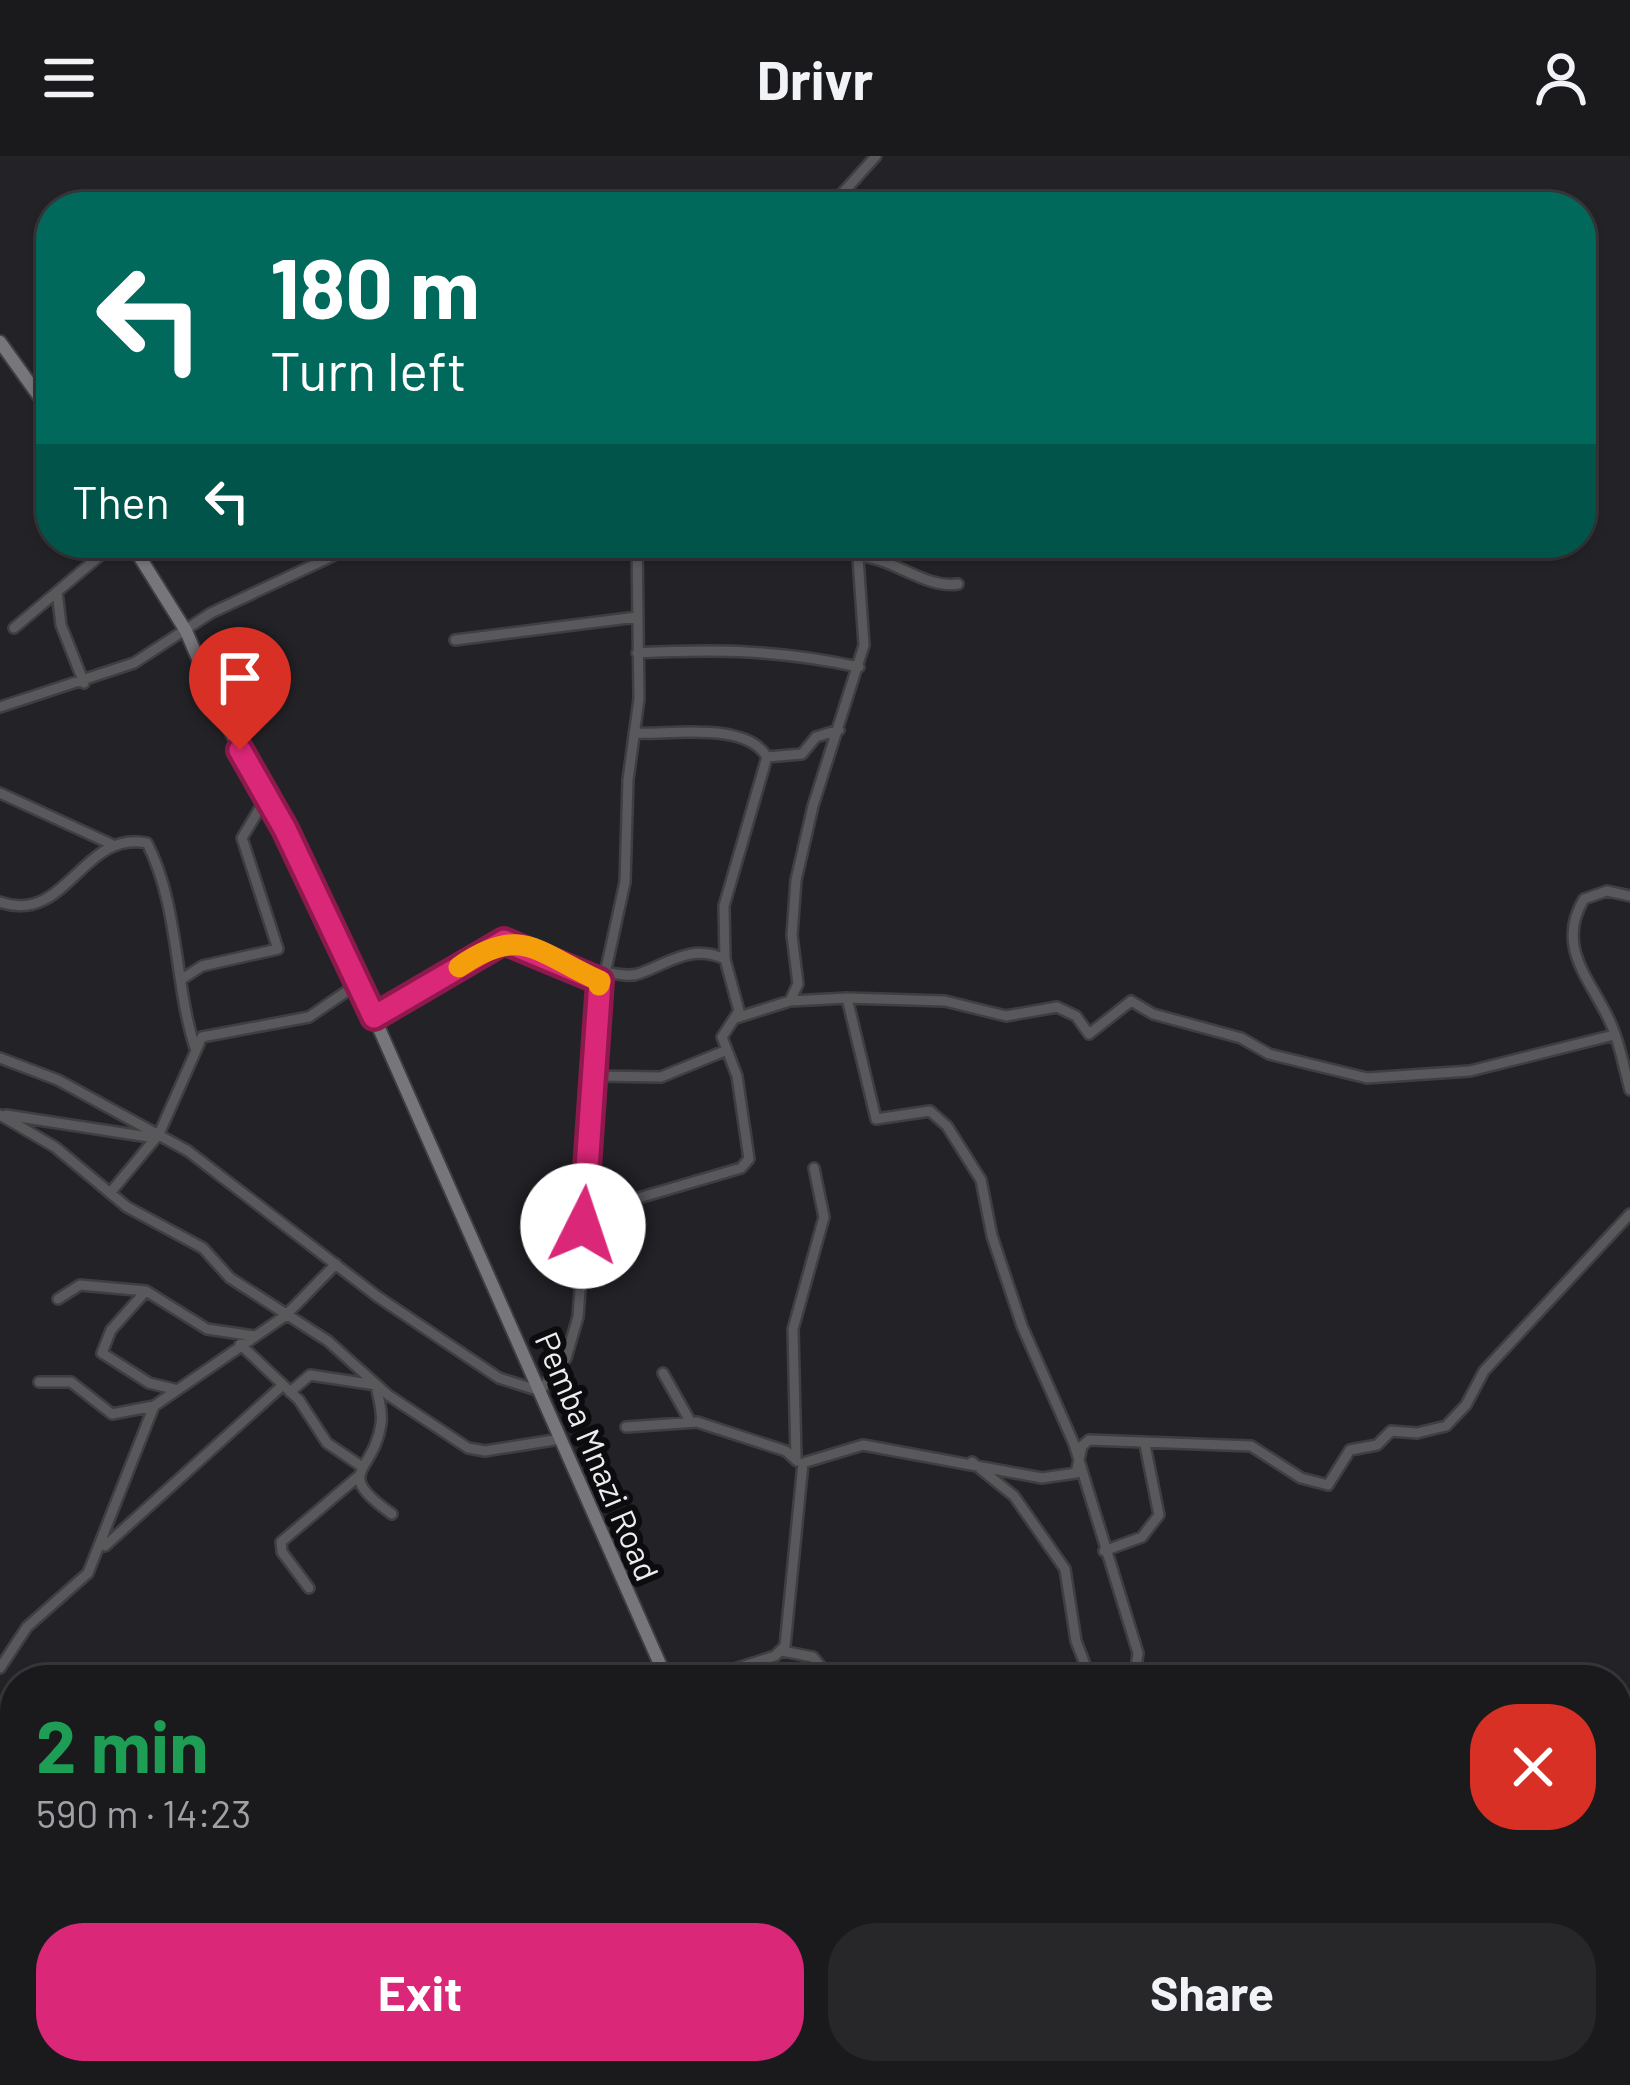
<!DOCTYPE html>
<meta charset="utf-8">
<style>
:root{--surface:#1a1a1d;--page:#27272a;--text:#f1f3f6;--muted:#9fa1a4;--line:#38383b;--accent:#db2777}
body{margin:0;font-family:Barlow,sans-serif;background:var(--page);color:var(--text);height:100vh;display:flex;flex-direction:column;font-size:45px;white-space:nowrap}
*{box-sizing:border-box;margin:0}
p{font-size:39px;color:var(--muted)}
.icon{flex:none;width:66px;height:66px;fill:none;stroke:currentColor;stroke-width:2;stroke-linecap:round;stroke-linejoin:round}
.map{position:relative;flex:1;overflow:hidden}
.panel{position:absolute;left:0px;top:1509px;width:1632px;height:420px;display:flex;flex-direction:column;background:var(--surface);border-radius:48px 48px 0 0;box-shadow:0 3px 9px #0004,0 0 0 3px var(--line)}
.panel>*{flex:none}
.banner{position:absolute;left:36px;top:36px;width:1560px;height:366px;border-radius:48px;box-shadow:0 3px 9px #0004,0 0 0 3px var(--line);background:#00695c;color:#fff;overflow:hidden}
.pin{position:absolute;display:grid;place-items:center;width:102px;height:102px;color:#fff;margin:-123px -51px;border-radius:50% 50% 50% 0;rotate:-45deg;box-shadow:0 0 12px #0007}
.pin .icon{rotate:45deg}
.me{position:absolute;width:132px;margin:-66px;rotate:4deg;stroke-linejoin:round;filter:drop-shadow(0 0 9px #0008)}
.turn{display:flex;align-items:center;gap:42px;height:252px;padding:0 36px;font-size:54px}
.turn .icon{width:156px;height:156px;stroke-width:2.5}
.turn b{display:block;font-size:84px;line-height:102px}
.then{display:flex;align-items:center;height:114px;padding:0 36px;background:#0003;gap:24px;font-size:45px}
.round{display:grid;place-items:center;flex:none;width:126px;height:126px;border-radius:48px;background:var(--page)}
.headline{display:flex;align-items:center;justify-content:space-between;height:204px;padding:0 36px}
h1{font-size:72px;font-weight:700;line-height:90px;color:#1e9e55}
.primary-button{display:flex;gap:24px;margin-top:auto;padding:24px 36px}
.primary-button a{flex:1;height:138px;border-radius:48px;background:var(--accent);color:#fff;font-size:48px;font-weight:700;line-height:138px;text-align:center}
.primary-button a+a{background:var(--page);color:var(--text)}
header{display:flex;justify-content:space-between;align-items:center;height:156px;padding:0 36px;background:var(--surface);font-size:54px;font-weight:700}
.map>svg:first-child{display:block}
</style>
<header><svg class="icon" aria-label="menu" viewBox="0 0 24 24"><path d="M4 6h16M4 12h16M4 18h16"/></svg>Drivr<svg class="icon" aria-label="person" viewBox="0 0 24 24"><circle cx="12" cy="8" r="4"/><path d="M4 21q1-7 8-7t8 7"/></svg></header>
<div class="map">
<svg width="1630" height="1929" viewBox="0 0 1630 1929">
<rect width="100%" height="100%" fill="#222227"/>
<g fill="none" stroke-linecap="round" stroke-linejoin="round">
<g stroke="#3e3e43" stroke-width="14">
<path id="minor" d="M830,51L876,0
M857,400C893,401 924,433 958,428
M57,436L61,469L84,527
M14,472L115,387
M455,484L637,461
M637,497C718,493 780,494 859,511
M0,551L134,507L211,457L352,391
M634,577C670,579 746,565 767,601
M0,637L111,688
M1630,740L1607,735L1584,743C1554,792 1593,826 1611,868C1620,888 1624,912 1630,934
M0,746C66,770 83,673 147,687C179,749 174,826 195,892
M725,803L724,750L767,601L802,598L816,581L839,574
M182,823L202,810L278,793L242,682L266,642
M847,842L945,845L1006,860L1057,851L1076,860L1089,878L1131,845L1153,858L1241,882L1269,898L1367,922L1470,915L1614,879
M790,845L847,842L876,963L930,955L947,970L981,1024L992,1080L1022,1170L1074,1288L1138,1497L1136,1512L1110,1524
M374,861L504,785L600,825
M736,862L790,845L798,828L792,779L796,724L813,650L864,489L857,387
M0,902L58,924L188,995L378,1141L499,1222L540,1235L566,1202L578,1161L596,920L594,868L625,726L628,624L639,543L637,387
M596,920L661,921L727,894
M0,959L55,991L127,1051L203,1092L230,1122L328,1185L388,1239L468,1292L485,1295L560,1283
M6,959L155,982
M110,1037L159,978L202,881L309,861L359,827
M584,1058L741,1012L749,1003L737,920L722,881L739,855L725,803C691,788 671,806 641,817C629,822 614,817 602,816
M146,1135L111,1174L102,1197L149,1227L174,1233
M58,1143L80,1129L146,1135L207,1173L254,1180
M240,1188L299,1244L327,1287L361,1310
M663,1217L690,1265
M39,1226H71L112,1258L154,1250
M290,1236L310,1219L376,1229C378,1241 383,1255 381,1268C374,1318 331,1315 392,1358
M626,1271L697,1266L786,1295L797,1305
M796,1302L793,1173L824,1061L814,1012
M972,1306L1014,1340L1065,1413L1076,1485L1091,1524
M105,1390L283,1229
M1104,1395L1142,1381L1159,1359L1145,1289
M309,1432L282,1396L281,1386L360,1319
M782,1495L813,1501L832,1524
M0,1512L27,1471L88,1417L154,1250L285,1160L336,1108
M700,1524L775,1500L785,1490L803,1307L863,1289L1042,1322L1076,1317L1082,1290L1089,1284L1251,1290L1301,1322L1328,1329L1350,1294L1377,1289L1391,1275L1417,1277L1446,1270L1466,1249L1484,1215L1630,1058
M0,1628L15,1630
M372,1914L379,1929
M794,1914L797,1929
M1110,1914L1134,1919L1145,1914
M1150,1914L1153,1929
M1280,1914L1281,1929
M38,1929L45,1914
M175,1929L179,1914
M744,1929L752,1914
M924,1929L1065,1914"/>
</g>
<g stroke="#3e3e43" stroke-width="16">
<path id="secondary" d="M0,186L51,257
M131,387L186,475L222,558L359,827L667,1524
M810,1914L814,1929"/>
</g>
<use href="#minor" stroke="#59595b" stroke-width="9"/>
<use href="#secondary" stroke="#77777b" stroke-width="12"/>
</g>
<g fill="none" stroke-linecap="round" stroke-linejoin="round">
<g stroke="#8e194d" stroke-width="30">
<path id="route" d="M240,594L285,673L374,861L504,785L600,825L583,1070"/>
</g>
<use href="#route" stroke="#db2777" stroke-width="21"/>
<path stroke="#f59e0b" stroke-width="21" d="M459,811C522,767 537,797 600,825L599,829"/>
</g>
<g text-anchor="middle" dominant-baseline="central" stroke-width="12" stroke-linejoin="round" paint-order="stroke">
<g font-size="33" fill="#ecedf0" stroke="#0c0c0e">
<text transform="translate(598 1300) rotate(67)">Pemba Mnazi Road</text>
</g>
</g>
</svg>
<div class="pin" style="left:240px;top:594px;background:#d93025"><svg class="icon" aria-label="arrive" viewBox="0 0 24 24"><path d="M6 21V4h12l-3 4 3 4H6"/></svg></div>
<svg class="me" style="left:583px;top:1070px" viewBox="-20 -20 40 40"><circle r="19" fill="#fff"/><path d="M0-13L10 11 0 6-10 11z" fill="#db2777"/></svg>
<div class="banner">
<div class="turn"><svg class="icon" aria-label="left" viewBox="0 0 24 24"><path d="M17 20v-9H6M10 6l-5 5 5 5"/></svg><div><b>180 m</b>Turn left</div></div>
<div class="then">Then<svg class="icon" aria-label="left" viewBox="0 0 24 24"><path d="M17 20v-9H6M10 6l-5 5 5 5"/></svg></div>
</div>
<section class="panel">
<div class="headline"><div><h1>2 min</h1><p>590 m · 14:23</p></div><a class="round" style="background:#d93025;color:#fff"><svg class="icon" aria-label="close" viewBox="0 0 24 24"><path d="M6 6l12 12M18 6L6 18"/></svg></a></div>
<div class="primary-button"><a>Exit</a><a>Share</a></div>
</section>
</div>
